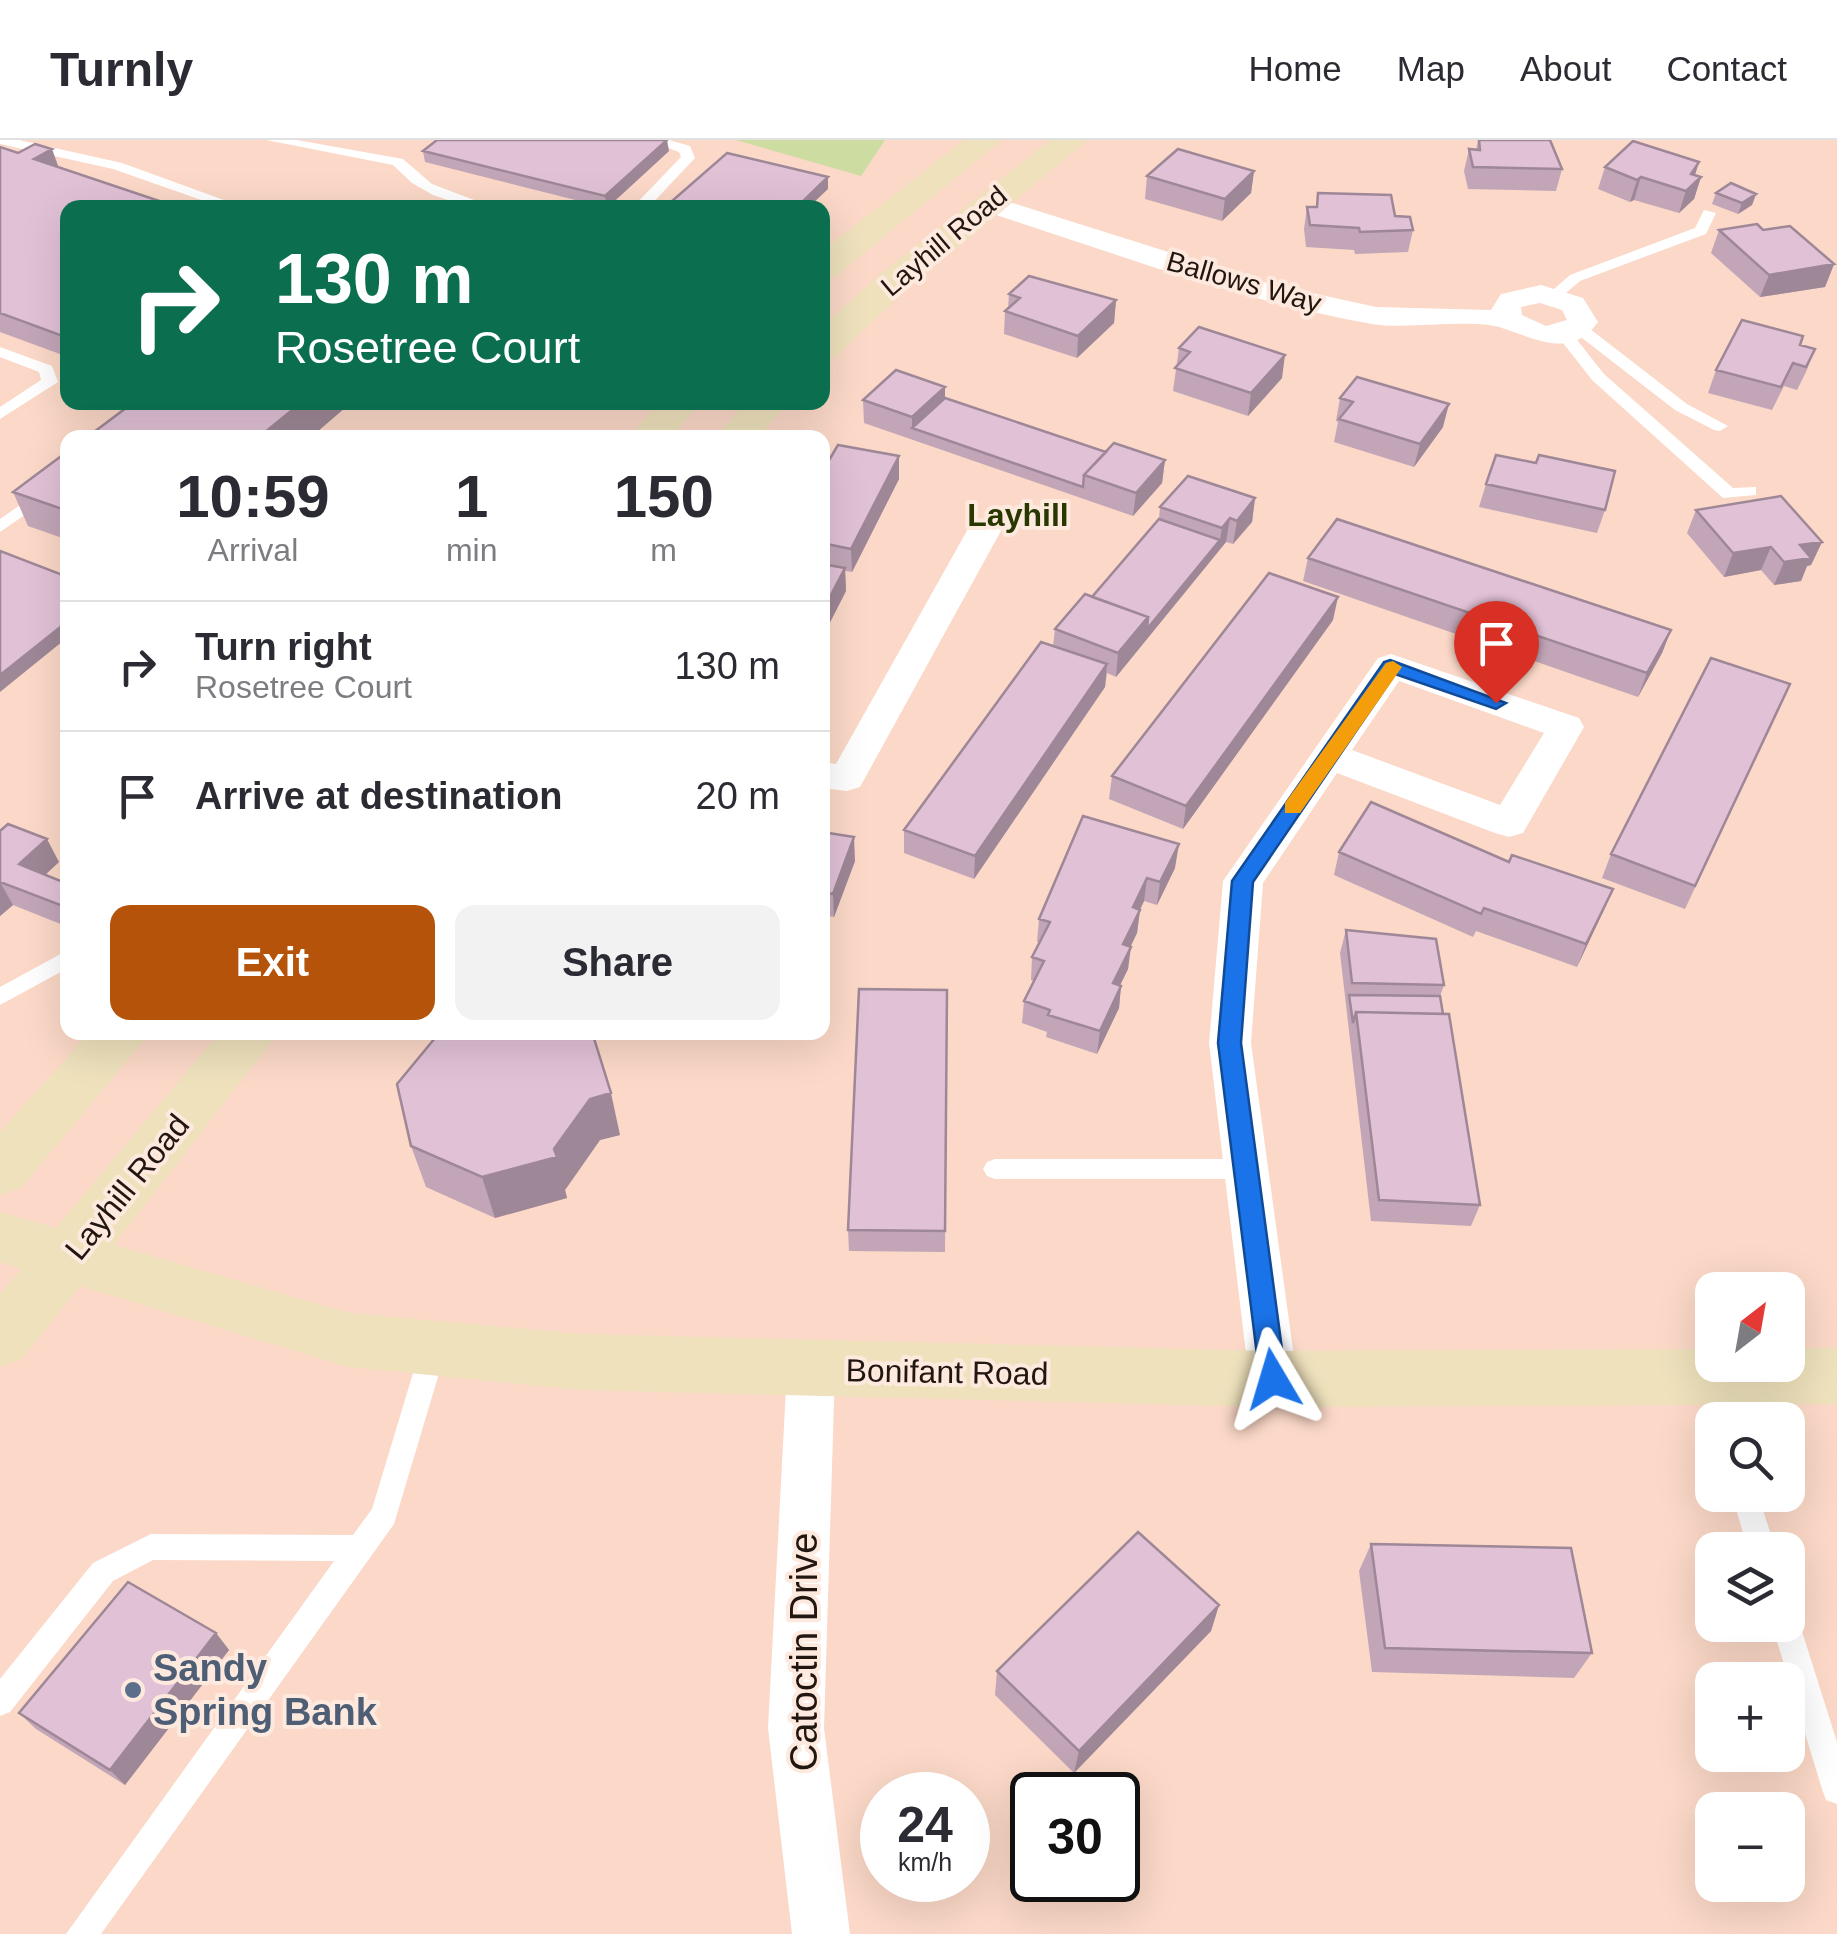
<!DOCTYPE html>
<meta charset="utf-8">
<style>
:root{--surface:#fff;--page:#f2f2f3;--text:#2b2b33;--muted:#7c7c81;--line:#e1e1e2;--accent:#b45309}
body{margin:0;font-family:Arial,sans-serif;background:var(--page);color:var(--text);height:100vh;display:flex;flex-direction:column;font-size:38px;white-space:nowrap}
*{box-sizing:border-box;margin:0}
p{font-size:32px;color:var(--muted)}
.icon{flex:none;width:55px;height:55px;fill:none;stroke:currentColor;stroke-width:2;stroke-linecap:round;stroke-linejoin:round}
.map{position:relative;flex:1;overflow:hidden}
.drawer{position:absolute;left:60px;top:290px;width:770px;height:610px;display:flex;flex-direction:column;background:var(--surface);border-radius:20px;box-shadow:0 10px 40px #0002}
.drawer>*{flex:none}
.banner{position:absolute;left:60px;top:60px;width:770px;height:210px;border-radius:20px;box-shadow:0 10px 40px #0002;background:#0b6e4f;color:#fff;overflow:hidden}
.needle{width:65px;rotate:31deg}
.buttons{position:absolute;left:1695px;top:1132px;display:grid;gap:20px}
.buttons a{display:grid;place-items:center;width:110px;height:110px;border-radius:20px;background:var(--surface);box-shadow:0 10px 40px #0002;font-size:50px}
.speed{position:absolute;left:860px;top:1632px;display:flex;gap:20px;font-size:50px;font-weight:700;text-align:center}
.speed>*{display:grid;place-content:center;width:130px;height:130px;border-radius:50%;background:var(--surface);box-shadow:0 10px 40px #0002;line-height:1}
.speed small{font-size:25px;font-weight:400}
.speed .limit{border:5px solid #111;border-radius:15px;background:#fff;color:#111}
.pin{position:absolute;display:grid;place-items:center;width:85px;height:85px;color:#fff;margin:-102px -42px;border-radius:50% 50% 50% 0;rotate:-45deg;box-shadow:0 0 10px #0007}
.pin .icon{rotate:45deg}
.me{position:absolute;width:110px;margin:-55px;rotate:353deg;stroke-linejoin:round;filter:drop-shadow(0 0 8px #0008)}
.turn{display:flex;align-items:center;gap:35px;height:210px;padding:0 50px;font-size:45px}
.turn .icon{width:130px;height:130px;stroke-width:2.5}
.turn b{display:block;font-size:70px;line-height:85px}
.eta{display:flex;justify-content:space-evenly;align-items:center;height:170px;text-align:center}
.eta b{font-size:60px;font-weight:600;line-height:70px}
.primary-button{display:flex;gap:20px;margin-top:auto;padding:20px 50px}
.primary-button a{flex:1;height:115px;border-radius:20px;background:var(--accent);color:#fff;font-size:40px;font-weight:600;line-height:115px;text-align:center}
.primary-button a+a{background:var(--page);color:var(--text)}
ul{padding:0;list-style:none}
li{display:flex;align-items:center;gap:30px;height:130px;padding:0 50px;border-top:2px solid var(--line)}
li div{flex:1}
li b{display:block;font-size:38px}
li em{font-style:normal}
header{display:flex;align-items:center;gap:60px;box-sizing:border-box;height:140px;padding:0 50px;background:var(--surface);border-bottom:2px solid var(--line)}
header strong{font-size:48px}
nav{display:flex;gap:55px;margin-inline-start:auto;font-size:35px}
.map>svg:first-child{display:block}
</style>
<header>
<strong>Turnly</strong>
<nav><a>Home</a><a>Map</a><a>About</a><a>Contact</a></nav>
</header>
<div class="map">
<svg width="1837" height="1794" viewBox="0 0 1837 1794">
<rect width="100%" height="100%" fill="#fbd8c7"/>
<path fill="#cddca0" d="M736,0H885L861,36Z"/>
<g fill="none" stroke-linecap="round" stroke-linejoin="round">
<path fill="#fff" fill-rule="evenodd" d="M0,0H19L122,23L246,68H224L113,29L0,4Z
M266,0H297L403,19L432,44L495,68H471L433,55L412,43L393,25Z
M647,0H669L690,6L695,18L648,68H632L681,17L679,12Z
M1704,70L1716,73L1706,94L1580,141L1559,159L1546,156L1570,135L1695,88Z
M1573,185H1585L1687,264L1728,286L1720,291L1714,290L1675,270L1573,191Z
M1558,191H1570L1604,234L1733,348L1756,347V355L1723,358L1592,240L1556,194Z
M0,207L52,226L58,242L0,279V267L41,240L39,232L0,217Z
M68,332V345L0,392V379Z
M68,810V828L0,865V847Z
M995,1019H1246L1254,1022L1258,1029L1254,1036L1246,1039H995L987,1036L983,1029L987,1022Z
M433,1199L442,1202L446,1210L394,1384L101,1794H66L334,1421L153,1420L113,1441L10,1572L0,1576V1539L93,1423L151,1394L353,1395L372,1369L420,1210L424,1202Z
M1707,1225L1716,1228L1735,1280H1712V1288L1694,1236L1698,1228Z
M1732,1355H1758L1776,1410H1748Z
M1788,1472L1796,1475L1800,1485L1837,1602V1664L1826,1660L1822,1649L1772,1485H1788Z"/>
<path fill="#fff" fill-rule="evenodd" d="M987,55L1267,143L1376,167L1491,170L1501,154L1541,145L1583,158L1598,182C1572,220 1534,198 1502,188C1473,178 1407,190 1372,184C1238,161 1107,110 977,69L973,63ZM1540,163L1562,170L1567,180L1546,186L1522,175L1521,167Z
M985,379L997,382L1002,389L860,647L847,651L822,648V622L836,624L968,389L973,382Z
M1391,514L1579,578L1584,587L1523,693L1509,697L1495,693L1337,633L1263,743L1251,903L1297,1239L1290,1254L1273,1261L1256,1254L1249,1239L1209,903L1223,741L1378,518ZM1399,541L1544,593L1500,665L1352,610Z
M811,1207L828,1214L835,1229L824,1588L850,1794H792L768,1588L787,1229L794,1214Z"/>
<path fill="#eee1bc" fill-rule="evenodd" d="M964,0H1002L835,137L822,140V111Z
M1050,0H1088L904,152L836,216L822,219V187L878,136Z
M659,262H701L671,298H628Z
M746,262H788L758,298H715Z
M90,892H151L21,1048L0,1055V992Z
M220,892H279L114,1105L349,1173L582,1194L1273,1211L1712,1209V1225H1788V1208H1837V1264L1273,1267L582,1250L349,1227L80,1146L22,1219L0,1227V1154L22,1129L0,1122V1072L56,1088Z"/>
</g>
<path fill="#c2a6b8" d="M1478,0H1550L1562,29L1556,51L1468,49L1464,31L1469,9L1476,10Z
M0,7L68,68V217L0,192Z
M423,11H669L607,68L425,22Z
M1699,22L1695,35L1701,37L1694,59L1679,73L1634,60L1630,62L1598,49L1605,27Z
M1254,31L1251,53L1222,81L1145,59L1147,36Z
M1318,53L1395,76L1413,90L1408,112L1355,114L1354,110L1306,107L1304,89L1307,67H1316Z
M1716,53L1756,54L1752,65L1738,74L1712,64Z
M1719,90H1763L1834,124L1825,147L1760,157L1711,113Z
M1009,154L1116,160L1114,183L1077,218L1004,194L1005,171L1008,168Z
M1800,205L1815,209L1806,232L1797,250L1784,246L1772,270L1708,253L1716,230Z
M1179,208L1282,238L1248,276L1173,251Z
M945,247V258L1106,312L1165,320L1162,343L1133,376L864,283L863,260Z
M1340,258L1443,287L1414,327L1334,302L1338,282L1336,281Z
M68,311V400L28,386L13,352Z
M822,332L899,339L852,432L845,431L846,451L822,498Z
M1486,344L1605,370L1597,393L1479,367Z
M1255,358L1252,382L1233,404L1226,402L1116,537L1107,533L1105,547L974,739L904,713V690L1053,506L1055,489L1092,457L1159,379L1160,367Z
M1696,370L1822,402L1811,425L1807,426L1801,441L1774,445L1761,430L1724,437L1687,393Z
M1308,418L1671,490L1662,513L1638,557L1303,441Z
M1333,480L1183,689L1109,659L1112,636Z
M1790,544L1685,769L1602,738L1611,714Z
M0,691L59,722L45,735L68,744V787L13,765L0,776Z
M822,692L855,721L834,777L822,775Z
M1339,712L1509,722L1613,749L1577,827L1476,791L1473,797L1334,735Z
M1175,728L1157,765L1144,761L1140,770L1137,793L1130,806L1128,829L1120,845L1121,846L1119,868L1097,914L1046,897L1047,892L1022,883L1024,861L1034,841L1031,840L1032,817L1040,802H1037L1039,779Z
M1346,790L1444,845L1440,856L1480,1065L1471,1086L1371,1081L1340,813Z
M947,850L945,1112L849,1111L848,1090Z
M620,995L600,1000L565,1050L567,1058L495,1078L426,1047L411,1006Z
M1371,1404L1592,1513L1574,1538L1372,1532L1359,1431Z
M1219,1465L1211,1491L1074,1633L995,1555L997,1531Z
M216,1493L229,1510L125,1645L36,1589L19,1573Z"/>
<path fill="#9e8796" d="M667,0L669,11L607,68L605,56Z
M52,9L60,31L34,19Z
M1699,22L1692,44L1701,37L1694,59L1679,73L1691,34Z
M1254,31L1251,53L1222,81L1225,59Z
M828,37V49L808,68H796Z
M1641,37L1634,60L1630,62L1637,40Z
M1756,54L1752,65L1738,74L1742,63Z
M1834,124L1825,147L1760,157L1769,135Z
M1116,160L1114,183L1077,218L1078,196Z
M1285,215L1282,238L1248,276L1251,253Z
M945,247V270L912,288V277Z
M302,262H352L310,298H258Z
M1449,264L1443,287L1414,327L1420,304Z
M899,316V339L852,432L851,409Z
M1165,320L1162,343L1133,376L1136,353Z
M1255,358L1252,382L1233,404L1237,381Z
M1230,378L1226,402L1116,537L1118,513L1148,477L1220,400L1222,388Z
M1822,402L1811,425L1807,426L1801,441L1774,445L1784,422L1800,405Z
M1771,407L1761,430L1724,437L1733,413Z
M845,428L846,451L822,498V472Z
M1338,457L1333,480L1183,689L1186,666Z
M68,481V497L0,552V535Z
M1671,490L1662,513L1638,557L1647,533Z
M1107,524L1105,547L974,739L975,716Z
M854,697L855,721L834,777L833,754Z
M47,699L59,722L32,747L19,724Z
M1179,704L1175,728L1157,765L1160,742Z
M1147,738L1144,761L1130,790L1133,767Z
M0,742L13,765L0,776Z
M1613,749L1603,772L1577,827L1586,804Z
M1140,770L1137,793L1121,827L1123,804Z
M1131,807L1128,829L1110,866L1113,843Z
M1121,846L1119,868L1097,914L1100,891Z
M611,953L620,995L600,1000L565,1050L567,1058L495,1078L482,1037L590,959Z
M1219,1465L1211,1491L1074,1633L1079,1611Z
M216,1493L229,1510L125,1645L110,1630Z"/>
<path fill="#e1c1d6" stroke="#9e8796" stroke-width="2.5" d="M437,0H667L605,56L423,11Z
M1479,0H1550L1562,29L1473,27L1469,9L1480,10Z
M1633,1L1699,22L1691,34L1701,37L1686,51L1641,37L1637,40L1605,27Z
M35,4L52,9L34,19L180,68H68V198L0,173V7L18,13Z
M1178,9L1254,31L1225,59L1147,36Z
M727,13L828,37L796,68H664Z
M1731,43L1756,54L1742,63L1716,53Z
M1318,53L1391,55L1395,76L1410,77L1413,90L1360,92L1359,88L1310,85L1307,67H1317Z
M1757,84L1763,90L1790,86L1834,124L1769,135L1719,90Z
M1029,136L1116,160L1078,196L1005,171L1020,158L1009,154Z
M1742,180L1803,196L1800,205L1815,209L1806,227L1793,223L1781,247L1716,230Z
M1199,187L1285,215L1251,253L1175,228L1190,212L1179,208Z
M896,230L945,247L912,277L863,260Z
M1357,237L1449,264L1420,304L1339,279L1353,262L1340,258Z
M945,258L1106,312L1084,335L1083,347L912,288Z
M134,262H302L258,298H86Z
M1114,303L1165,320L1136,353L1084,335Z
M838,305L899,316L851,409L822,403V332Z
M68,311V371L13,352Z
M1496,315L1536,323L1539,315L1615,331L1605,370L1486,344Z
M1188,336L1255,358L1237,381L1230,378L1222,388L1160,367Z
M1781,356L1822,402L1800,405L1811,418L1784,422L1771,407L1733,413L1696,370Z
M1159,379L1220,400L1147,489L1148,477L1092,457Z
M1337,379L1671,490L1647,533L1308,418Z
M0,411L68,437V481L0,535Z
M822,424L845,428L822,472Z
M1269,433L1338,457L1186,666L1112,636Z
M1085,454L1148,477L1118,513L1055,489Z
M1041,502L1107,524L975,716L904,690Z
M1711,518L1790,544L1695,746L1611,714Z
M1371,662L1509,722L1512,715L1613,749L1586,804L1484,768L1481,774L1339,712Z
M1083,676L1179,704L1160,742L1147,738L1133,767L1140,770L1123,804L1131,807L1113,843L1121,846L1100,891L1048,875L1050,870L1024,861L1044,821L1032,817L1050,782L1039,779Z
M8,684L47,699L19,724L68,744V768L0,742V691Z
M822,692L854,697L833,754L822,752Z
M1346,790L1436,799L1444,845L1352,843Z
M859,849L947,850L945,1091L848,1090Z
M1349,855L1440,856L1443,874L1356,872L1353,883Z
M1356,872L1449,874L1480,1065L1379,1060Z
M440,892H592L611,953L590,959L554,1009L557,1017L482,1037L411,1006L397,944Z
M1138,1392L1219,1465L1079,1611L997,1531Z
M1371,1404L1571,1408L1592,1513L1385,1508Z
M128,1442L216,1493L110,1630L19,1573Z"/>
<path fill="#1a73e8" stroke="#114b97" stroke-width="2.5" d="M1390,520L1506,563L1496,569L1395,534L1253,742L1241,903L1286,1239L1282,1247L1273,1250L1264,1247L1260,1239L1218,903L1232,741L1384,522Z"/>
<path fill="#f59e0b" d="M1393,521L1402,527L1300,673H1285V663L1386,523Z"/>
<circle fill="#5c6f8a" stroke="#fee9df" stroke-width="4" cx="133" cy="1550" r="10"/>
<g text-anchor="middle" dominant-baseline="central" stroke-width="8" stroke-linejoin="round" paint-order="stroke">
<g font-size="28" fill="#221610" stroke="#fee9df">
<text transform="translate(944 101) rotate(-40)">Layhill Road</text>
<text transform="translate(1244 142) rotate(16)">Ballows Way</text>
</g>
<g font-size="32" font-weight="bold" fill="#293800" stroke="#fee9df">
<text x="1018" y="375">Layhill</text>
</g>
<g font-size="32" fill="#221610" stroke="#fee9df">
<text transform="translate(127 1047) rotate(-51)">Layhill Road</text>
<text transform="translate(947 1232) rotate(1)">Bonifant Road</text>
</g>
<g font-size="38" fill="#221610" stroke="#fee9df">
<text transform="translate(804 1512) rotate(-90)">Catoctin Drive</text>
</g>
<g font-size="38" font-weight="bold" fill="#4e5e75" stroke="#fee9df" text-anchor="start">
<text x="153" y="1528">Sandy<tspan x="153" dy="44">Spring Bank</tspan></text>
</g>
</g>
</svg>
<div class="buttons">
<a><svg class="needle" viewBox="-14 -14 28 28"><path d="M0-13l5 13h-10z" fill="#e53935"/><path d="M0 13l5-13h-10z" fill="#7c7c81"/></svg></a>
<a><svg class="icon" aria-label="search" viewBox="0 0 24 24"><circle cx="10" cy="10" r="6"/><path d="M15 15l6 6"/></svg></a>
<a><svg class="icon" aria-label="layers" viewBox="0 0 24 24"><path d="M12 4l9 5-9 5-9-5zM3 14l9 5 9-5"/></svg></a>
<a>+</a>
<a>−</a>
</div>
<div class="speed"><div>24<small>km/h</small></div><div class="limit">30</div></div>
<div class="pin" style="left:1496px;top:563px;background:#d93025"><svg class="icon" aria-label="arrive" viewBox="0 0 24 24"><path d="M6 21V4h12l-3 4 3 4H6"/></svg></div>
<svg class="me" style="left:1273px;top:1239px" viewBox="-20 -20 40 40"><path d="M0-17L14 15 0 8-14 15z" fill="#1a73e8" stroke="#fff" stroke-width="4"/></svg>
<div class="banner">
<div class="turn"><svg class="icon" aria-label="right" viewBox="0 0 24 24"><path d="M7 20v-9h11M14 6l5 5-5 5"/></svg><div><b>130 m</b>Rosetree Court</div></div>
</div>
<section class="drawer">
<div class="eta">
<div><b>10:59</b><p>Arrival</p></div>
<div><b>1</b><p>min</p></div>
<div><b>150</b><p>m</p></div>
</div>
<ul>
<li><svg class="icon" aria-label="right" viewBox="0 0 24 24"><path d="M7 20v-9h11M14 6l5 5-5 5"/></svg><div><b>Turn right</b><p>Rosetree Court</p></div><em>130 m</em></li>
<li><svg class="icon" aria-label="arrive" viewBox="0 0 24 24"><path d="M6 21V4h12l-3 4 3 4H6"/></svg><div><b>Arrive at destination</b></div><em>20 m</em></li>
</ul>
<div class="primary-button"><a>Exit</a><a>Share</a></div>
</section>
</div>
